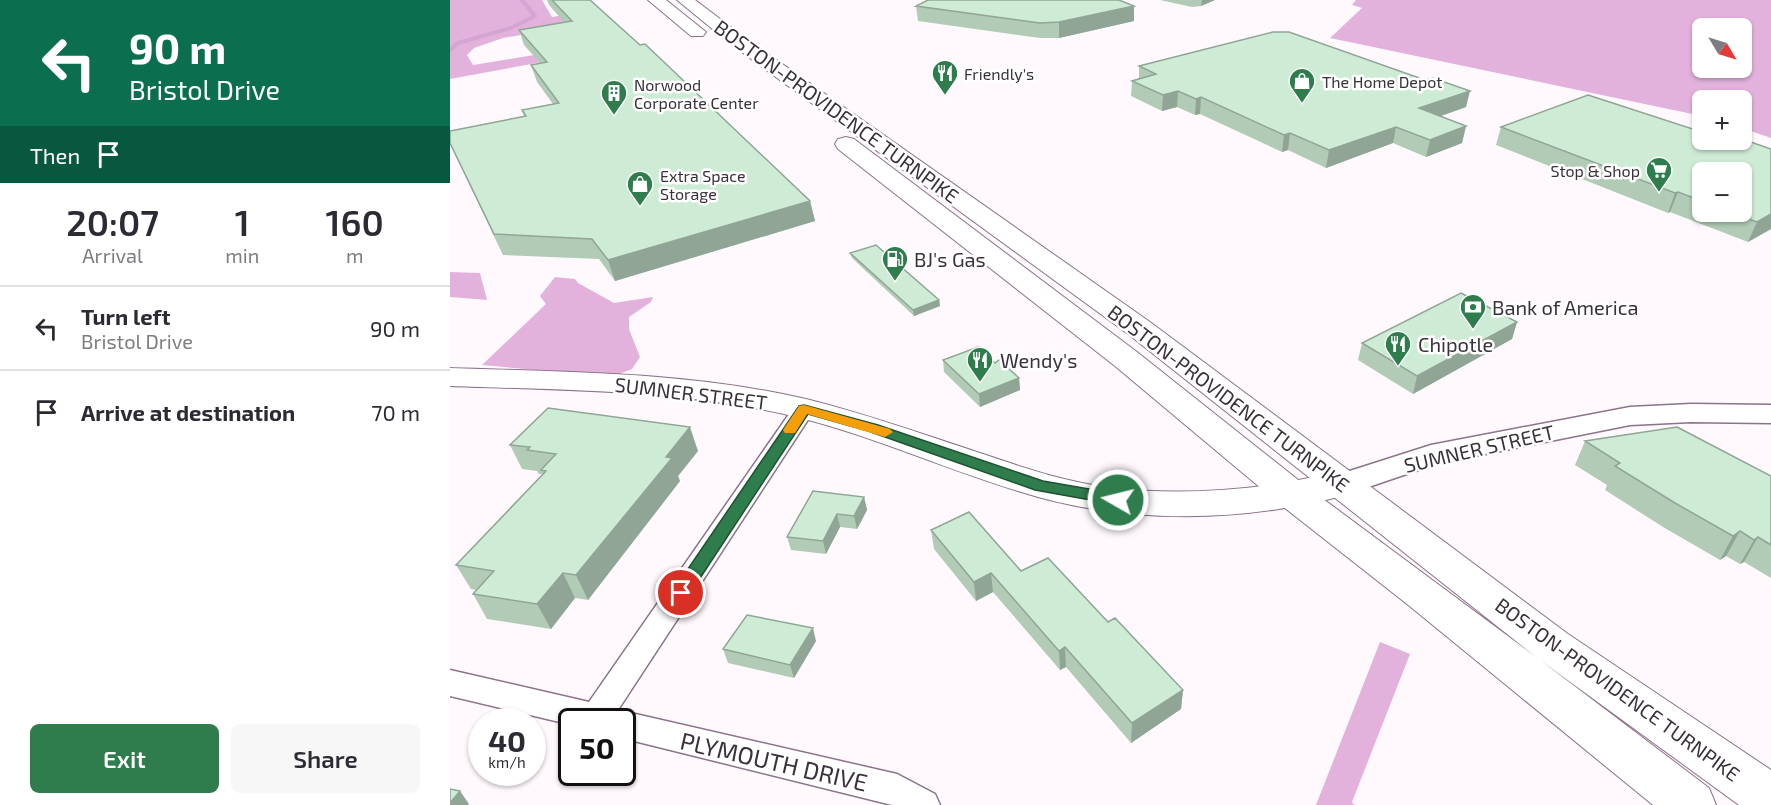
<!DOCTYPE html>
<meta charset="utf-8">
<style>
:root{--surface:#fff;--page:#f7f7f7;--text:#2b2b33;--muted:#7c7c81;--line:#e1e1e2;--accent:#2f7d4d}
body{margin:0;font-family:"Exo 2",sans-serif;background:var(--page);color:var(--text);height:100vh;display:flex;flex-direction:column;font-size:22px;white-space:nowrap}
*{box-sizing:border-box;margin:0}
p{font-size:20px;color:var(--muted)}
.icon{flex:none;width:33px;height:33px;fill:none;stroke:currentColor;stroke-width:2;stroke-linecap:round;stroke-linejoin:round}
.map{position:relative;flex:1;overflow:hidden}
.panel{display:flex;flex-direction:column;background:var(--surface);width:450px}
.panel>*{flex:none}
.banner{background:#0b6e4f;color:#fff;overflow:hidden}
.needle{width:39px;rotate:128deg}
.fabs{position:absolute;left:1242px;top:18px;display:grid;gap:12px}
.fabs a{display:grid;place-items:center;width:60px;height:60px;border-radius:9px;background:var(--surface);box-shadow:0 2px 4px #0004;font-size:30px}
.speed{position:absolute;left:18px;top:708px;display:flex;gap:12px;font-size:30px;font-weight:700;text-align:center}
.speed>*{display:grid;place-content:center;width:78px;height:78px;border-radius:50%;background:var(--surface);box-shadow:0 2px 4px #0004;line-height:1}
.speed small{font-size:15px;font-weight:400}
.speed .limit{border:3px solid #111;border-radius:9px;background:#fff;color:#111}
.pin{position:absolute;display:grid;place-items:center;width:51px;height:51px;color:#fff;margin:-26px;border:3px solid #fff;border-radius:50%;box-shadow:0 2px 6px #0007}
.me{position:absolute;width:66px;margin:-33px;rotate:278deg;stroke-linejoin:round;filter:drop-shadow(0 0 4px #0008)}
.turn{display:flex;align-items:center;gap:21px;height:126px;padding:0 30px;font-size:27px}
.turn .icon{width:78px;height:78px;stroke-width:2.5}
.turn b{display:block;font-size:42px;line-height:51px}
.then{display:flex;align-items:center;height:57px;padding:0 30px;background:#0003;gap:12px;font-size:22px}
.eta{display:flex;justify-content:space-evenly;align-items:center;height:102px;text-align:center}
.eta b{font-size:36px;font-weight:600;line-height:42px}
.button{display:flex;gap:12px;margin-top:auto;padding:12px 30px}
.button a{flex:1;height:69px;border-radius:9px;background:var(--accent);color:#fff;font-size:24px;font-weight:600;line-height:69px;text-align:center}
.button a+a{background:var(--page);color:var(--text)}
ul{padding:0;list-style:none}
li{display:flex;align-items:center;gap:18px;height:84px;padding:0 30px;border-top:2px solid var(--line)}
li div{flex:1}
li b{display:block;font-size:22px}
li em{font-style:normal}
main{display:flex;flex:1;min-height:0}
.map>svg:first-child{display:block}
</style>
<main>
<section class="panel">
<div class="banner">
<div class="turn"><svg class="icon" aria-label="left" viewBox="0 0 24 24"><path d="M17 20v-9H6M10 6l-5 5 5 5"/></svg><div><b>90 m</b>Bristol Drive</div></div>
<div class="then">Then<svg class="icon" aria-label="arrive" viewBox="0 0 24 24"><path d="M6 21V4h12l-3 4 3 4H6"/></svg></div>
</div>
<div class="eta">
<div><b>20:07</b><p>Arrival</p></div>
<div><b>1</b><p>min</p></div>
<div><b>160</b><p>m</p></div>
</div>
<ul>
<li><svg class="icon" aria-label="left" viewBox="0 0 24 24"><path d="M17 20v-9H6M10 6l-5 5 5 5"/></svg><div><b>Turn left</b><p>Bristol Drive</p></div><em>90 m</em></li>
<li><svg class="icon" aria-label="arrive" viewBox="0 0 24 24"><path d="M6 21V4h12l-3 4 3 4H6"/></svg><div><b>Arrive at destination</b></div><em>70 m</em></li>
</ul>
<div class="button"><a>Exit</a><a>Share</a></div>
</section>
<div class="map">
<svg width="1321" height="805" viewBox="0 0 1321 805">
<rect width="100%" height="100%" fill="#fff9fe"/>
<path fill="#e2b2dd" fill-rule="evenodd" d="M0,0H92L102,17L141,11L128,25L53,38L24,48L17,55L23,65L171,41L174,47L0,79Z
M906,0H1321V138L1292,128V100H1252V116L880,38L912,8L902,5ZM1292,28V68H1252V28Z
M0,272L30,273L37,300L0,297Z
M105,277L125,279L128,283L164,303L203,297L201,302L179,317V329L190,357L182,369L161,377L32,365L96,304L90,296Z
M930,642L960,654L902,802L904,805H866Z"/>
<g fill="none" stroke-linecap="round" stroke-linejoin="round">
<path stroke="#d4a5d0" stroke-width="4" d="M0,50L8,43L61,28L85,16L72,0"/>
<g stroke="#8b7389" stroke-width="3">
<path id="minor" d="M354,402L362,404L365,409L168,710L447,774L485,794L490,805H442L172,738V722H122V725L0,696V670L139,702L346,404Z"/>
</g>
<g stroke="#8b7389" stroke-width="3">
<path id="tertiary" d="M1241,404L1321,405V423L1241,422L1180,425L986,464L895,495L884,492L879,484L884,476L981,445L1180,407Z"/>
</g>
<g stroke="#8b7389" stroke-width="2">
<path id="secondary" d="M0,368C119,372 240,372 356,399C413,413 469,433 524,451C572,467 613,482 663,488C715,494 769,492 821,485C846,482 883,469 907,476L912,484L907,492C798,523 677,526 568,491C489,467 414,432 334,414C224,390 111,390 0,386Z"/>
</g>
<g stroke="#8b7389" stroke-width="2">
<path id="primary" d="M198,0H216L256,32L253,36H241Z
M227,0H245L294,37L700,322L1118,634L1321,770V805H1289L1090,660L1259,788L1266,805H1203L957,604L831,505L665,366L388,149L385,144L388,139L396,137L404,139L687,352L857,487L1086,657L678,334L282,45Z"/>
</g>
<use href="#minor" fill="#fff" fill-rule="evenodd"/>
<use href="#tertiary" fill="#fff" fill-rule="evenodd"/>
<use href="#secondary" fill="#fff" fill-rule="evenodd"/>
<use href="#primary" fill="#fff" fill-rule="evenodd"/>
</g>
<path fill="#b1cbb7" fill-rule="evenodd" d="M97,0H140L360,201L365,221L165,281L149,259L53,255L0,144V131L74,116L72,110L103,104L87,82L81,65L90,63L74,45L69,30L114,22L99,5Z
M710,0H765L751,6L742,7Z
M466,6H684V21L609,38H590L468,21Z
M689,66L1016,107L990,116L1016,126L1012,143L976,157L943,143L876,168L838,150L832,152L750,114L745,115L727,107L712,111L681,96L682,81L689,78Z
M1051,127L1291,145L1321,149V229L1298,242L1220,212L1218,213L1046,145ZM1252,172L1292,212H1252Z
M400,253L489,300L490,306L464,316L402,258Z
M1067,322L1062,339L963,394L908,360L912,343Z
M493,360L545,363L569,378L570,390L530,407L494,372Z
M1135,441L1321,476V578L1294,562L1290,564L1276,556L1270,560L1213,527L1155,490L1157,485L1125,465Z
M60,445L248,451L228,476L230,481L138,600L125,598L101,629L37,619L23,594L27,590L21,589L6,565L93,474H89L87,471L72,469Z
M414,497L417,510L407,529L390,527L376,554L341,550L337,537Z
M481,530L571,571L658,622L733,690L731,709L681,743L616,667L610,670L543,592L526,601L484,549Z
M366,641L344,678L278,663L273,649Z"/>
<path fill="#90a595" d="M752,0H765L751,6Z
M684,6V21L609,38V22Z
M728,91L727,107L712,111L713,95Z
M1020,91L1016,107L966,125L969,108Z
M751,97L750,114L745,115L746,99Z
M1016,126L1012,143L976,157L980,140Z
M946,127L943,143L876,168L879,150Z
M840,133L838,150L832,152L834,135Z
M1228,192L1220,212L1218,213L1225,193Z
M360,201L365,221L165,281L158,260Z
M1321,214V229L1298,242L1307,222Z
M489,300L490,306L464,316L463,310Z
M1067,322L1062,339L963,394L967,376Z
M569,378L570,390L530,407L529,394Z
M240,427L248,451L228,476L230,481L138,600L126,575L216,457Z
M414,497L417,510L407,529L404,516Z
M387,514L390,527L376,554L373,541Z
M1290,531L1276,556L1270,560L1283,536Z
M1308,537L1294,562L1290,564L1304,540Z
M113,573L125,598L101,629L87,604Z
M541,573L543,592L526,601L524,582Z
M363,628L366,641L344,678L340,665Z
M615,647L616,667L610,670L609,651Z
M733,690L731,709L681,743L682,723Z
M10,791L19,804L18,805H0V803Z"/>
<path fill="#ceecd5" stroke="#90a595" stroke-width="1.5" d="M102,0H140L190,45L195,44L360,201L158,260L142,239L44,234L0,143V131L76,116L72,110L109,103L81,65L97,62L69,30L122,21Z
M478,0H669L684,6L609,22L590,23L466,6Z
M823,32H839L975,80L983,78L1020,91L969,108L1016,126L980,140L946,127L879,150L840,133L834,135L751,97L746,99L728,91L713,95L682,81L706,74L689,66Z
M1138,95L1252,132V140H1276L1291,145L1298,141L1321,149V214L1307,222L1280,212H1292V172H1252V201L1228,192L1225,193L1051,127Z
M426,245L489,300L463,310L400,253Z
M1011,293L1067,322L967,376L912,343Z
M528,347L545,363L549,360L569,378L529,394L493,360Z
M98,408L240,427L216,457L222,458L126,575L113,573L87,604L23,594L44,571L6,565L96,471L91,470L106,454L77,450L80,447L60,445Z
M1227,427L1321,476V545L1308,537L1304,540L1290,531L1283,536L1225,503L1165,466L1170,463L1135,441Z
M363,491L414,497L404,516L387,514L373,541L337,537Z
M519,512L571,571L598,558L658,622L665,618L733,690L682,723L615,647L609,651L541,573L524,582L481,530Z
M297,615L363,628L340,665L273,649Z
M0,789L10,791L0,803Z"/>
<path fill="#2f7d4d" stroke="#1f5132" stroke-width="1.5" d="M354,405L428,425L593,481L668,494L673,496L676,500L673,504L668,505L585,490L418,431L358,414L237,598L231,600L225,598L222,593L225,588L349,406Z"/>
<path fill="#f59e0b" d="M354,405L440,429L443,432L435,437L357,414L345,433H335L333,430L349,406Z"/>
<defs>
<g id="restaurant-pin" transform="scale(1.35)"><path d="M0 17L-7.5 6A9.5 9.5 0 1 1 7.5 6Z" fill="#2f7d4d" stroke="#fff"/><path d="M-5-6h1v4h1v-4h1v4h1v-4h1v5L-1.5 .5V6h-2V.5L-5-1ZM5-6V6H3V1.5H1.5Q1.5-4 5-6Z" fill="#fff"/></g>
<g id="shop-pin" transform="scale(1.35)"><path d="M0 17L-7.5 6A9.5 9.5 0 1 1 7.5 6Z" fill="#2f7d4d" stroke="#fff"/><path d="M-5-2.5h2.3a2.7 3.5 0 0 1 5.4 0H5L5.5 6h-11ZM-1.5-2.5h3a1.5 2.3 0 0 0-3 0Z" fill="#fff"/></g>
<g id="building-pin" transform="scale(1.35)"><path d="M0 17L-7.5 6A9.5 9.5 0 1 1 7.5 6Z" fill="#2f7d4d" stroke="#fff"/><path d="M-4-6H4V6H1V3H-1V6H-4ZM-2.5-4.3h1.7v1.8h-1.7ZM.8-4.3h1.7v1.8H.8ZM-2.5-1h1.7V.8h-1.7ZM.8-1h1.7V.8H.8Z" fill="#fff"/></g>
<g id="supermarket-pin" transform="scale(1.35)"><path d="M0 17L-7.5 6A9.5 9.5 0 1 1 7.5 6Z" fill="#2f7d4d" stroke="#fff"/><path d="M-6-5.5h2.5l.6 2H6L4.5 2H-2.5L-4.4-4H-6ZM-1.5 3.2a1.3 1.3 0 1 0 .1 0ZM3 3.2a1.3 1.3 0 1 0 .1 0Z" fill="#fff"/></g>
<g id="fuel-pin" transform="scale(1.35)"><path d="M0 17L-7.5 6A9.5 9.5 0 1 1 7.5 6Z" fill="#2f7d4d" stroke="#fff"/><path d="M-5.5-6h7V0h2V4h1.3V-2.5L3-4.5l.8-.8L6-3V5H2.5V1h-1V6h-7ZM-4.2-4.7v3.2H.2V-4.7Z" fill="#fff"/></g>
<g id="bank-pin" transform="scale(1.35)"><path d="M0 17L-7.5 6A9.5 9.5 0 1 1 7.5 6Z" fill="#2f7d4d" stroke="#fff"/><path d="M-6-4H6V4H-6ZM0-2.3a2.3 2.3 0 1 0 0 4.6a2.3 2.3 0 1 0 0-4.6Z" fill="#fff"/></g>
</defs>
<g fill-rule="evenodd">
<use href="#restaurant-pin" x="495" y="73"/>
<use href="#shop-pin" x="852" y="81"/>
<use href="#building-pin" x="164" y="93"/>
<use href="#supermarket-pin" x="1209" y="170"/>
<use href="#shop-pin" x="190" y="184"/>
<use href="#fuel-pin" x="445" y="259"/>
<use href="#bank-pin" x="1023" y="307"/>
<use href="#restaurant-pin" x="948" y="344"/>
<use href="#restaurant-pin" x="530" y="360"/>
</g>
<g text-anchor="middle" dominant-baseline="central" stroke-width="5" stroke-linejoin="round" paint-order="stroke">
<g font-size="16" fill="#3b313a" stroke="#fff" text-anchor="start">
<text x="514" y="73">Friendly's</text>
<text x="872" y="81">The Home Depot</text>
<text x="184" y="84">Norwood<tspan x="184" dy="18">Corporate Center</tspan></text>
<text x="1190" y="170" text-anchor="end">Stop &amp; Shop</text>
<text x="210" y="175">Extra Space<tspan x="210" dy="18">Storage</tspan></text>
</g>
<g font-size="20" fill="#3b313a" stroke="#fff">
<text transform="translate(387 111) rotate(36)">BOSTON-PROVIDENCE TURNPIKE</text>
<text transform="translate(241 393) rotate(7)">SUMNER STREET</text>
<text transform="translate(779 398) rotate(37)">BOSTON-PROVIDENCE TURNPIKE</text>
<text transform="translate(1029 448) rotate(-13)">SUMNER STREET</text>
<text transform="translate(1168 689) rotate(36)">BOSTON-PROVIDENCE TURNPIKE</text>
</g>
<g font-size="20" fill="#3b313a" stroke="#fff" text-anchor="start">
<text x="464" y="259">BJ's Gas</text>
<text x="1042" y="307">Bank of America</text>
<text x="968" y="344">Chipotle</text>
<text x="550" y="360">Wendy's</text>
</g>
<g font-size="24" fill="#3b313a" stroke="#fff">
<text transform="translate(324 761) rotate(13)">PLYMOUTH DRIVE</text>
</g>
</g>
</svg>
<div class="fabs">
<a><svg class="needle" viewBox="-14 -14 28 28"><path d="M0-13l5 13h-10z" fill="#e53935"/><path d="M0 13l5-13h-10z" fill="#7c7c81"/></svg></a>
<a>+</a>
<a>−</a>
</div>
<div class="speed"><div>40<small>km/h</small></div><div class="limit">50</div></div>
<div class="pin" style="left:231px;top:593px;background:#d93025"><svg class="icon" aria-label="arrive" viewBox="0 0 24 24"><path d="M6 21V4h12l-3 4 3 4H6"/></svg></div>
<svg class="me" style="left:668px;top:500px" viewBox="-20 -20 40 40"><circle r="17" fill="#2f7d4d" stroke="#fff" stroke-width="3"/><path d="M0-11L8 9 0 5-8 9z" fill="#fff"/></svg>
</div>
</main>
